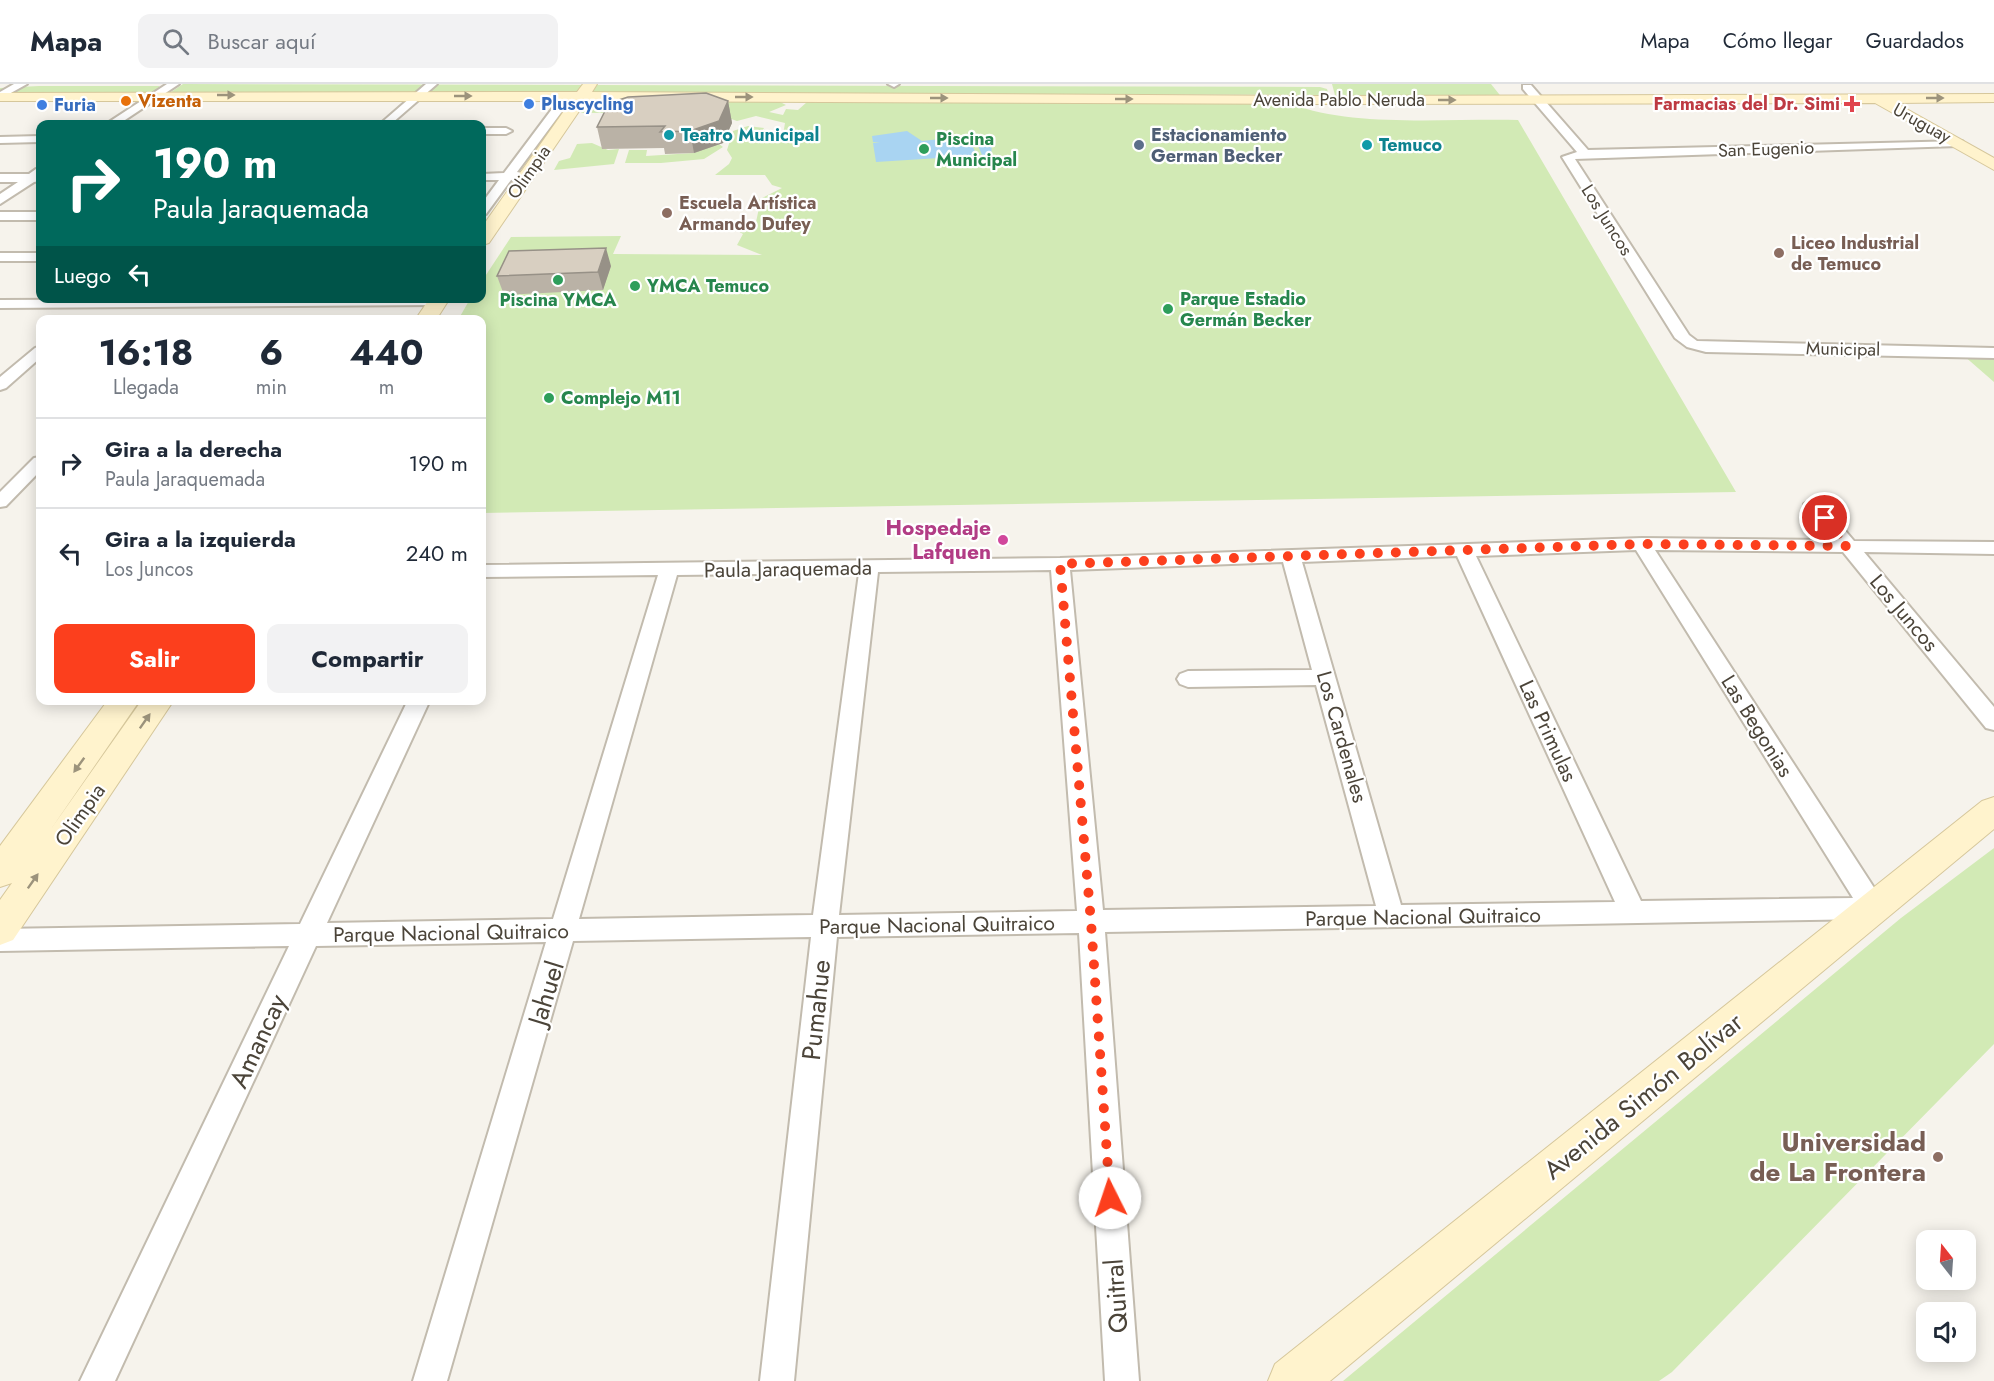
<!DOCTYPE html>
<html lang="es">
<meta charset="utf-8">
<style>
:root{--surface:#fff;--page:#f2f2f3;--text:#1f2937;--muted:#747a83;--line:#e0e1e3;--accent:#fc3f1d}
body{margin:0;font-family:Jost,sans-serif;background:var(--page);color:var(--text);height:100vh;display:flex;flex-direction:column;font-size:22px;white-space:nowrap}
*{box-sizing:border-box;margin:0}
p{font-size:20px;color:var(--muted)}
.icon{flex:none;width:33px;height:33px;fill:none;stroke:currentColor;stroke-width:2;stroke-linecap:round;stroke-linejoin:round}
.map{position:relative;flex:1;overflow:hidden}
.panel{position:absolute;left:36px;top:231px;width:450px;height:390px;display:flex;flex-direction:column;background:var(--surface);border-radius:12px;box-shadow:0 3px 15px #0003}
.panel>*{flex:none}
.guide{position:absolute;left:36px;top:36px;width:450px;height:183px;border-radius:12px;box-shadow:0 3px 15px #0003;background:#00695c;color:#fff;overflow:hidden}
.needle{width:39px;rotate:343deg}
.buttons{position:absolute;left:1916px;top:1146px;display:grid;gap:12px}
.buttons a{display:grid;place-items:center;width:60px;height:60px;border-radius:12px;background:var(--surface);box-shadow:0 3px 15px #0003;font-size:30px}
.pin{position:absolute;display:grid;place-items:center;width:51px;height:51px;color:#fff;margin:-26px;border:3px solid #fff;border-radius:50%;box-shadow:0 2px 6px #0007}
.me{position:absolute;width:66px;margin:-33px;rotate:356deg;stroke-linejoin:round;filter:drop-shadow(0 0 4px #0008)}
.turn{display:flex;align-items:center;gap:21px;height:126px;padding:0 18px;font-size:27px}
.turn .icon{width:78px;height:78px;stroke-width:2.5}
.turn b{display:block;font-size:42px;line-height:51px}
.then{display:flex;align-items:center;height:57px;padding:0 18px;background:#0003;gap:12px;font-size:22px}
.eta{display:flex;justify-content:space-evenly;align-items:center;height:102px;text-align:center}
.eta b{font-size:36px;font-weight:700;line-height:42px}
.button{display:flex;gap:12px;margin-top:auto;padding:12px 18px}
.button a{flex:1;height:69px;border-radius:12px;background:var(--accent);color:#fff;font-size:24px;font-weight:700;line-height:69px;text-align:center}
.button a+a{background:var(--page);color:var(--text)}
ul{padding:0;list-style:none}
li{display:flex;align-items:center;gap:18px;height:90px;padding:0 18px;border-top:2px solid var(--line)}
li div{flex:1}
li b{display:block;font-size:22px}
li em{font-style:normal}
header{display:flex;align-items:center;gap:36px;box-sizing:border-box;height:84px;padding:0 30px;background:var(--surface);border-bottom:2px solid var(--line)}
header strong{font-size:28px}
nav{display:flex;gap:33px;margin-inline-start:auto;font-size:21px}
.search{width:420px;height:54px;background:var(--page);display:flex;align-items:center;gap:15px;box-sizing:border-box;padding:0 21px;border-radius:12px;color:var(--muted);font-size:22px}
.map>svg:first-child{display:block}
</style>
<header>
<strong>Mapa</strong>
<div class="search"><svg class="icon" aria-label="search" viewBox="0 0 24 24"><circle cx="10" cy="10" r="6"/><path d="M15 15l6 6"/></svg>Buscar aquí</div>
<nav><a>Mapa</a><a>Cómo llegar</a><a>Guardados</a></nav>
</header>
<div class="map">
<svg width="1994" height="1297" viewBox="0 0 1994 1297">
<rect width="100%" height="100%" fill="#f6f3ec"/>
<path fill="#d2eab5" d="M183,0L1320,3L1327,5L1329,11L171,8Z
M1332,0H1491L1503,15H1336Z
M39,2H159L161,4L150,9H0V4Z
M588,18H780L786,21L769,28L783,31L786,25L798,26L807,18L1292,20C1352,44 1452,34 1518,36L1736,408L482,429V236H458L470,215L482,214V197L511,153L621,152L613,170L762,171L737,161L743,150L734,145L756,138L759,124L756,117L782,104L772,101L765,91H715L729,80L732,74L727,66L733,47L748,42L764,44L761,49L771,56L782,57L785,39L756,32L737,37L711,28L581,29Z
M592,59L608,66L619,65L614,80L554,86L559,77L570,74L577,60Z
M719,60L723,63L704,75L661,79H625L629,66H647L646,72L693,69Z
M1963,271L1994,272V298Z
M1994,764V960L1672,1288L1659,1297H1343L1901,834Z"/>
<path fill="#a9d4f2" d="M907,47L922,57L968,52L977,72L982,71L974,52H992L991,81L967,84L951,74L955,73L876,78L873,59H880L873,58L872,52Z"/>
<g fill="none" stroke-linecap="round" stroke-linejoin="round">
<g stroke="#c2bbae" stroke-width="4">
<path id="street" d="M14,0H27L0,15V8Z
M167,0H179L119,40H106Z
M426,0H437L391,40H380Z
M888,0H899L894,3Z
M1523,1H1531L1588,66L1962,57L1964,59L1958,62L1575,75L1689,251L1697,257L1994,264V274L1706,268L1687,263L1675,254L1562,73L1577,68L1523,5Z
M576,17L581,20L580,22L563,26L517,88L522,89V95L511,96L486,130L482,131V119L499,96H482V90L504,89L555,21Z
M482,44H506L512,47L506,50H482Z
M40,52V58L0,59V53Z
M36,85H40V97L34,98L0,120V110L18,98H0V90H29Z
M0,128H40V136H0Z
M0,169H40V177H0Z
M443,214V220L438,221L0,224V216Z
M40,262V274L6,304L0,306V293L35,264Z
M40,373V387L6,422L0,423V408L34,374Z
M1813,415L1819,416L1854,457L1994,458V470L1864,468L1994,623V646L1986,644L1843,468L1655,466L1882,816L1886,824L1882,832L1873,835L1105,848L1139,1297H1105L1079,849L837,853L794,1297H760L811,853L573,857L447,1297H413L546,858L316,862L115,1297H80L289,862L0,867V845L300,840L408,616H430L327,839L553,835L658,491L482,493V481L1060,474L1642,454L1833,456L1804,420ZM1636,466L1853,814L1641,817L1476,472ZM1457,472L1615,818L1401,821L1302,478ZM1283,478L1312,586L1188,587L1180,590L1177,595L1180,600L1188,603L1316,601L1376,822L1103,826L1070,486ZM1051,486L1077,827L839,831L878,488ZM859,489L813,831L579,835L677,491Z"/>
</g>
<g stroke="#d6c79b" stroke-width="2">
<path id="secondary" d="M583,0H597L592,8L1323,12L1994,10V18L1896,19L1994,74V86L1875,19L1323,20L586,17L489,159L482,161V143L571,17H0V9L577,8Z
M430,214H450L436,236H415Z
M108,616H140L51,745L142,616H174L13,856L0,861V816L12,799L0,803V762Z
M1994,713V745L1330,1297H1268L1275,1280L1982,717Z"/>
</g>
<use href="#street" fill="#fff" fill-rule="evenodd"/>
<use href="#secondary" fill="#fff3cd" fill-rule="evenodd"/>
</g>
<path fill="#bab2a6" d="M728,17L732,39L723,59L694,69L665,70L664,64L602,65L597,43Z
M611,182L603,206L504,211L497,192Z"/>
<path fill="#979187" d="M728,17L732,39L723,59L694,69L690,47Z
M606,164L611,182L603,206L598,188Z"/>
<path fill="#d8cfc1" stroke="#979187" stroke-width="1.5" d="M706,9L728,17L719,37L690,47L660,48L665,42L597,43L609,19L628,13Z
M606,164L598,188L497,192L509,167Z"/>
<defs><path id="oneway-solid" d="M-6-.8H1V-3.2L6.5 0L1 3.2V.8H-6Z" transform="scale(1.5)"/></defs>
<g fill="#9c937c">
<use href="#oneway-solid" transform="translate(226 11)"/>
<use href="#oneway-solid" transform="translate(463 12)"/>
<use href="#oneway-solid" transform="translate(744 13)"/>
<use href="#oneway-solid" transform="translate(939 14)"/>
<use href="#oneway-solid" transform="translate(1935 14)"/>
<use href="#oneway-solid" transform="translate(1124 15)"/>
<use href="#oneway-solid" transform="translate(1447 16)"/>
<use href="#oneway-solid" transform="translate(145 637) rotate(-55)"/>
<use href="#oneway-solid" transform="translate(79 681) rotate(126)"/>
<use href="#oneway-solid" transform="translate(33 797) rotate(-55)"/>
</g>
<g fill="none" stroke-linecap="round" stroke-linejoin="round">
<path stroke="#fc3f1d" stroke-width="10" stroke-dasharray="0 18" d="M1110,1114L1091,838L1060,480L1642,460L1848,462L1825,434"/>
</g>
<circle fill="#e8710a" stroke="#fff" stroke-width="2" cx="126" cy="17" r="6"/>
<g fill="#3f7fe0" stroke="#fff" stroke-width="2">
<circle cx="529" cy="20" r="6"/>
<circle cx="42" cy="21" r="6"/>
</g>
<path fill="#e0444e" stroke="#fff" stroke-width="2" d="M1849 11h6v6h6v6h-6v6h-6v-6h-6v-6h6z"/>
<g fill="#0f9aa8" stroke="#fff" stroke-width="2">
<circle cx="669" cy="51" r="6"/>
<circle cx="1367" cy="61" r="6"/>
</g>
<circle fill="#5c6f8a" stroke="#fff" stroke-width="2" cx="1139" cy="61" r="6"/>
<g fill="#2e9e5b" stroke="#fff" stroke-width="2">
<circle cx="924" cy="65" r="6"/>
<circle cx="558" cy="196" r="6"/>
<circle cx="635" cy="202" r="6"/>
<circle cx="1168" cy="225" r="6"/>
<circle cx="549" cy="314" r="6"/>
</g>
<g fill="#8d6e63" stroke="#fff" stroke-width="2">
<circle cx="667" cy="129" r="6"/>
<circle cx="1779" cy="169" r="6"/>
<circle cx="1938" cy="1073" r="6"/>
</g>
<circle fill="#d1479c" stroke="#fff" stroke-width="2" cx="1003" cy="456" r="6"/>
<g text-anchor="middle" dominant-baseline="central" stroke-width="4.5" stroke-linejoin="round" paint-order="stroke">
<g font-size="18" fill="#4b4439" stroke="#fff">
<text x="1339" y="16">Avenida Pablo Neruda</text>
<text transform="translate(1922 39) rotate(29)">Uruguay</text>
<text transform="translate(1766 65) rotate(-2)">San Eugenio</text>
<text transform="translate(529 88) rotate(-55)">Olimpia</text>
<text transform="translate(1607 136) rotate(58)">Los Juncos</text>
<text transform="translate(1843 265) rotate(1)">Municipal</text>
</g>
<g font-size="18" font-weight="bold" fill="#c56008" stroke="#fff" text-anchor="start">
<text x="138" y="17">Vizenta</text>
</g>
<g font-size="18" font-weight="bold" fill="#366cbe" stroke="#fff" text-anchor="start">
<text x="541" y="20">Pluscycling</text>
<text x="54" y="21">Furia</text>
</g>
<g font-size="18" font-weight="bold" fill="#be3a42" stroke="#fff" text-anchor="end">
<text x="1840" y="20">Farmacias del Dr. Simi</text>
</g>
<g font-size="18" font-weight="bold" fill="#0d838f" stroke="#fff" text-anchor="start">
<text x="681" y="51">Teatro Municipal</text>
<text x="1379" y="61">Temuco</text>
</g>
<g font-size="18" font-weight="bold" fill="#4e5e75" stroke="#fff" text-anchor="start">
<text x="1151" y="51">Estacionamiento<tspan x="1151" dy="21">German Becker</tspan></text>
</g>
<g font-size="18" font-weight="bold" fill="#27864d" stroke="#fff" text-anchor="start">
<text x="936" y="55">Piscina<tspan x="936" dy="21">Municipal</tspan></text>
<text x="647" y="202">YMCA Temuco</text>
<text x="1180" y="215">Parque Estadio<tspan x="1180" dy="21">Germán Becker</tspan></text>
<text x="558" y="216" text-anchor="middle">Piscina YMCA</text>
<text x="561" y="314">Complejo M11</text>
</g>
<g font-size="18" font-weight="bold" fill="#785e54" stroke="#fff" text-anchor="start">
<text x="679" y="119">Escuela Artística<tspan x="679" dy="21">Armando Dufey</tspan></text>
<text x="1791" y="159">Liceo Industrial<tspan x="1791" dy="21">de Temuco</tspan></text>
</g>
<g font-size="21" font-weight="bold" fill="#b23c85" stroke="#fff" text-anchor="end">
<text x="991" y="444">Hospedaje<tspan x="991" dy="24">Lafquen</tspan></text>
</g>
<g font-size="21" fill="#4b4439" stroke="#fff">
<text transform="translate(788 485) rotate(-1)">Paula Jaraquemada</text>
<text transform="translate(1904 529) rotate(50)">Los Juncos</text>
<text transform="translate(1757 642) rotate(58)">Las Begonias</text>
<text transform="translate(1548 647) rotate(65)">Las Primulas</text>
<text transform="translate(1342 653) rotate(74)">Los Cardenales</text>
<text transform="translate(80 731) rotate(-55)">Olimpia</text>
<text transform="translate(1423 833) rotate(-1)">Parque Nacional Quitraico</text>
<text transform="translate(937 841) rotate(-1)">Parque Nacional Quitraico</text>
<text transform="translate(451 849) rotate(-1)">Parque Nacional Quitraico</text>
</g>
<g font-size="26" fill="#4b4439" stroke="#fff">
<text transform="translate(546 909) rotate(-73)">Jahuel</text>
<text transform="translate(816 926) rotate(-84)">Pumahue</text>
<text transform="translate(258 957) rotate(-65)">Amancay</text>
<text transform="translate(1643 1012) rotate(-39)">Avenida Simón Bolívar</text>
<text transform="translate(1116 1212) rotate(-94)">Quitral</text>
</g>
<g font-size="26" font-weight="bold" fill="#785e54" stroke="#fff" text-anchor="end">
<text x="1926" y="1058">Universidad<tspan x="1926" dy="30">de La Frontera</tspan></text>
</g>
</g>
</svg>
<div class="buttons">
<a><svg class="needle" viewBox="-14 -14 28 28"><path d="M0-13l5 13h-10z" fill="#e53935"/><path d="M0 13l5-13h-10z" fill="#747a83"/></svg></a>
<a><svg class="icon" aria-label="sound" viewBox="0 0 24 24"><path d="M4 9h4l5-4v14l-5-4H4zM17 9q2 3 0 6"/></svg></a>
</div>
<div class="pin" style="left:1825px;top:434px;background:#d93025"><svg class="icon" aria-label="arrive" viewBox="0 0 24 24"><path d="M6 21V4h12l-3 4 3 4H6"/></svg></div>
<svg class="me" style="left:1110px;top:1114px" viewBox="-20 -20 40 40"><circle r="19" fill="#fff"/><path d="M0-13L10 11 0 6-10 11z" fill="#fc3f1d"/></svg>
<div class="guide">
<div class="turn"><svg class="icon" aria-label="right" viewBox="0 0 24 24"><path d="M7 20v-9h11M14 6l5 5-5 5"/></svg><div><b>190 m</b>Paula Jaraquemada</div></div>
<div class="then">Luego<svg class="icon" aria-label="left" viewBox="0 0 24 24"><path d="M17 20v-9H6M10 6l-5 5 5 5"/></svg></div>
</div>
<section class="panel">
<div class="eta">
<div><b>16:18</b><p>Llegada</p></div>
<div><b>6</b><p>min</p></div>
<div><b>440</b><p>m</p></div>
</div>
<ul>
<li><svg class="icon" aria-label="right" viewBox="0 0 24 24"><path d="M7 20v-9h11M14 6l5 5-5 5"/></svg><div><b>Gira a la derecha</b><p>Paula Jaraquemada</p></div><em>190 m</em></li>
<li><svg class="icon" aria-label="left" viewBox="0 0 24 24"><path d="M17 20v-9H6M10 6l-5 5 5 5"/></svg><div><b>Gira a la izquierda</b><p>Los Juncos</p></div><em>240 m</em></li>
</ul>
<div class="button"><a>Salir</a><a>Compartir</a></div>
</section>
</div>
